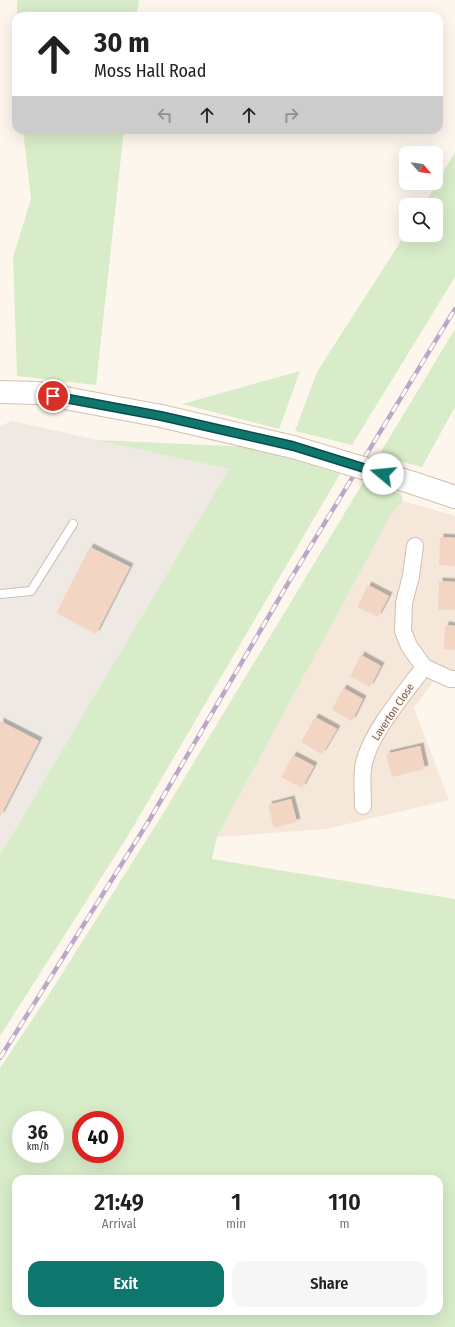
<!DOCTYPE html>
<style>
:root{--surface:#fff;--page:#f6f6f6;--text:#222;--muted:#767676;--accent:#0f766e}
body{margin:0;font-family:"Fira Sans Condensed",sans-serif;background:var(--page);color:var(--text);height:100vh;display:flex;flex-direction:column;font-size:15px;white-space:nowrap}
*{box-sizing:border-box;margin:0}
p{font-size:13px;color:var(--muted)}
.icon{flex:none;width:22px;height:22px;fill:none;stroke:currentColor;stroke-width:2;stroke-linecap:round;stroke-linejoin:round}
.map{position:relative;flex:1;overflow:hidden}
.side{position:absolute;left:12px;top:1175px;width:431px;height:140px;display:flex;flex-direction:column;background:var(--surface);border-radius:12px;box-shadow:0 4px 16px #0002}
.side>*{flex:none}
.hud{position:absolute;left:12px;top:12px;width:431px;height:122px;border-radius:12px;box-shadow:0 4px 16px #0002;background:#fff;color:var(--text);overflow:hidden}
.needle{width:26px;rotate:118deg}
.controls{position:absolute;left:399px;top:146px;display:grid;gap:8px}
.controls a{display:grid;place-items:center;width:44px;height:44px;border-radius:8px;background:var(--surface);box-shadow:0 4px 16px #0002;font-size:20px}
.speed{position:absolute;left:12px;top:1111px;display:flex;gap:8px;font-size:20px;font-weight:700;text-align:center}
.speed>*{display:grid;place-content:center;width:52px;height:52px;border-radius:50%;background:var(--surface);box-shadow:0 4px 16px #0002;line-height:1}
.speed small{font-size:10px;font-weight:400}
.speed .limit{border:6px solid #d22;background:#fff;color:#111}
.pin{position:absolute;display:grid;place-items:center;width:34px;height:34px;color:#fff;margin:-17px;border:2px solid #fff;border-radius:50%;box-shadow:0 1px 4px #0007}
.me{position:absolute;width:44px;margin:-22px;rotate:287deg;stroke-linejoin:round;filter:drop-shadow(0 0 3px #0008)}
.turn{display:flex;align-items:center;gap:14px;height:84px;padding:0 16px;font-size:18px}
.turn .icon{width:52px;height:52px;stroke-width:2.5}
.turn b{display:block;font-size:28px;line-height:34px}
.lanes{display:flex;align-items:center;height:38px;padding:0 16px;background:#0003;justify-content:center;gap:20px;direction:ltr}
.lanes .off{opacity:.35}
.eta{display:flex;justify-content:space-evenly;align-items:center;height:68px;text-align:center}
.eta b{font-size:24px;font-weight:600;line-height:28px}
.action{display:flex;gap:8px;margin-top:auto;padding:8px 16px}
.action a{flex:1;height:46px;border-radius:12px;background:var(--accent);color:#fff;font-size:16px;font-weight:600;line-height:46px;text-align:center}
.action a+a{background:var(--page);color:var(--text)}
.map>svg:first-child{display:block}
</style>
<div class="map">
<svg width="455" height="1327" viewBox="0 0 455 1327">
<defs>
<filter id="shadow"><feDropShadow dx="3.5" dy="-3.5" stdDeviation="0" flood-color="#0004"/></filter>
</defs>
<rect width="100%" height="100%" fill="#fdf6ec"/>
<path fill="#f5e8da" d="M403,501L455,516V686L433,682L414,708L449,800L326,829L217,837L391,515Z"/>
<path fill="#efe9e4" d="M12,421L229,469L0,855V426Z"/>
<path fill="#d8ecc9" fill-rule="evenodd" d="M17,0H139L137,16H17Z
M23,130H124L96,385L17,376L13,257L31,199Z
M455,152V277L352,445L295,431L317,372L406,233V235H436V205H424Z
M455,329V407L422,467L379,455Z
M300,371L279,429L182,404Z
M96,440L252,447L340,474L126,839L0,1036V855L229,469Z
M364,481L401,494L403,501L391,515L217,837L212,859L455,899V1327H0V1068L46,999L159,820ZM21,1120H55V1154H21ZM81,1120H115V1154H81ZM16,1179H439V1311H16Z"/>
<path fill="#f3d5c3" filter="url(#shadow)" d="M440,537L455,538V566L439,565Z
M90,547L130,567L96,634L56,613Z
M439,581L455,582V610H438Z
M368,585L389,596L378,617L357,607Z
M445,625L455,626V650L444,649Z
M361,655L381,666L370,687L350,676Z
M343,688L363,699L352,721L332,710Z
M315,717L337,729L322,754L301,742Z
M0,721L39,741L0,817Z
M420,746L425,769L392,777L386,754Z
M293,755L314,766L302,788L281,777Z
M291,799L297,822L274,828L268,805Z"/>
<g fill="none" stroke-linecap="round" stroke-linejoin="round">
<g stroke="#d1beb0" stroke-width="10">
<path id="lane" d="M0,594L31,591L73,524"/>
</g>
<g stroke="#d1beb0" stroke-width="18">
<path id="street" d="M415,546L411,576L404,603L403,631L409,646L424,667L450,679H455
M363,806C363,792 361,777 364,763C371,732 405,693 424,667"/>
</g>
<g stroke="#d6c0b0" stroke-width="24">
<path id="secondary" d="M0,392L38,393L161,416L293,447
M413,483L455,497"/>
</g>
<use href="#lane" stroke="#fff" stroke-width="8"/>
<use href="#street" stroke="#fff" stroke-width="16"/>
<use href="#secondary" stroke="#fff" stroke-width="22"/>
<g stroke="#b9a8c9" stroke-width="4.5">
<path id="rail" d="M0,1058L150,819L290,580L455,309"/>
</g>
<use href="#rail" stroke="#fffaf3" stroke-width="3" stroke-dasharray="9" stroke-linecap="butt"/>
<g stroke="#d6c0b0" stroke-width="24" stroke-linecap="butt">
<path id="secondary-bridge" d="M293,447L413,483"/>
</g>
<use href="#secondary-bridge" stroke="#fff" stroke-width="22"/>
</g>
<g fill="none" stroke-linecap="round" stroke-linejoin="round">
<g stroke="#0a4d48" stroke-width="10">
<path id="route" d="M53,396L161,416L293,446L383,474"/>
</g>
<use href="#route" stroke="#0f766e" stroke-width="7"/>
</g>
<g text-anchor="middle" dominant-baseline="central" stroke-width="4" stroke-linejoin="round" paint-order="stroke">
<g font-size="11" fill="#7a5c4d" stroke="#fffaf3">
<text transform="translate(393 712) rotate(-56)">Laverton Close</text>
</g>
</g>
</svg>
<div class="controls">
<a><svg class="needle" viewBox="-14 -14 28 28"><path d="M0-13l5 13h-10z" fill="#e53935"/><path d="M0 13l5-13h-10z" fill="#767676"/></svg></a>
<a><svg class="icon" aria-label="search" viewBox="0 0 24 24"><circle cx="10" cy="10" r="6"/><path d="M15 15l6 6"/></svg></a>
</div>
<div class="speed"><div>36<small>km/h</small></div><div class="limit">40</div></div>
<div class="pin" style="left:53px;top:396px;background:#d93025"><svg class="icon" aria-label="arrive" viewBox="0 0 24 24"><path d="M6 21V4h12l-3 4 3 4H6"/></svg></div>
<svg class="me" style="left:383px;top:474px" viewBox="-20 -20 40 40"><circle r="19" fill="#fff"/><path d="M0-13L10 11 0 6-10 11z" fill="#0f766e"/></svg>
<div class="hud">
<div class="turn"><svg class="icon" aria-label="ahead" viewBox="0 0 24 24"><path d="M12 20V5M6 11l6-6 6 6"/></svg><div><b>30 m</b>Moss Hall Road</div></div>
<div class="lanes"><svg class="icon off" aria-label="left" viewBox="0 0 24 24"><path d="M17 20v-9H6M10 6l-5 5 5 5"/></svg><svg class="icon" aria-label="ahead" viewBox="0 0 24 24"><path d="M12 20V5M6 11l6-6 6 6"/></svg><svg class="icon" aria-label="ahead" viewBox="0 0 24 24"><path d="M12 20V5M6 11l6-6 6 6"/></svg><svg class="icon off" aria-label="right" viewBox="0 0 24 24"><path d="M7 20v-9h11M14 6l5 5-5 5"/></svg></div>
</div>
<section class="side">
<div class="eta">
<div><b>21:49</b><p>Arrival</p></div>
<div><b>1</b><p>min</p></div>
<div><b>110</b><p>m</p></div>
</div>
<div class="action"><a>Exit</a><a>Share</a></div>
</section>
</div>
